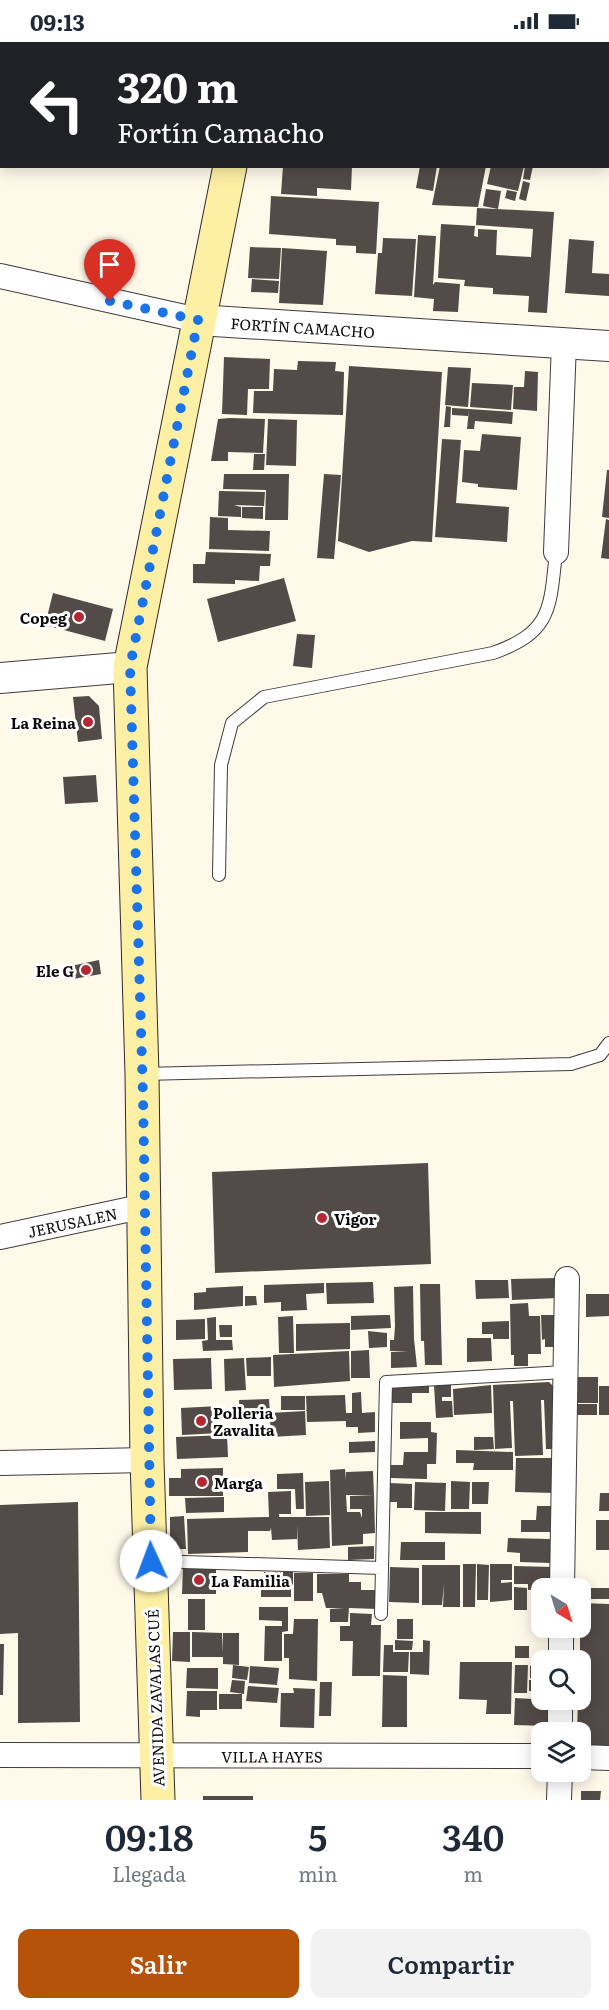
<!DOCTYPE html>
<html lang="es">
<meta charset="utf-8">
<style>
:root{--surface:#fff;--page:#f2f2f3;--text:#1f2937;--muted:#747a83;--accent:#b45309}
body{margin:0;font-family:Literata,serif;background:var(--page);color:var(--text);height:100vh;display:flex;flex-direction:column;font-size:22px;white-space:nowrap}
*{box-sizing:border-box;margin:0}
p{font-size:20px;color:var(--muted)}
.icon{flex:none;width:33px;height:33px;fill:none;stroke:currentColor;stroke-width:2;stroke-linecap:round;stroke-linejoin:round}
.map{position:relative;height:1758px;overflow:hidden}
.drawer{display:flex;flex-direction:column;background:var(--surface);flex:1}
.drawer>*{flex:none}
.banner{position:absolute;left:0px;top:0px;width:609px;height:126px;box-shadow:0 3px 15px #0003;background:#202124;color:#fff;overflow:hidden}
.needle{width:39px;rotate:142deg}
.tools{position:absolute;left:531px;top:1536px;display:grid;gap:12px}
.tools a{display:grid;place-items:center;width:60px;height:60px;border-radius:12px;background:var(--surface);box-shadow:0 3px 15px #0003;font-size:30px}
.pin{position:absolute;display:grid;place-items:center;width:51px;height:51px;color:#fff;margin:-62px -26px;border-radius:50% 50% 50% 0;rotate:-45deg;box-shadow:0 0 6px #0007}
.pin .icon{rotate:45deg}
.me{position:absolute;width:66px;margin:-33px;rotate:358deg;stroke-linejoin:round;filter:drop-shadow(0 0 4px #0008)}
.turn{display:flex;align-items:center;gap:21px;height:126px;padding:0 18px;font-size:27px}
.turn .icon{width:78px;height:78px;stroke-width:2.5}
.turn b{display:block;font-size:42px;line-height:51px}
.eta{display:flex;justify-content:space-evenly;align-items:center;height:102px;text-align:center}
.eta b{font-size:36px;font-weight:600;line-height:42px}
.primary-button{display:flex;gap:12px;margin-top:auto;padding:12px 18px}
.primary-button a{flex:1;height:69px;border-radius:12px;background:var(--accent);color:#fff;font-size:24px;font-weight:600;line-height:69px;text-align:center}
.primary-button a+a{background:var(--page);color:var(--text)}
.status{display:flex;justify-content:space-between;align-items:center;height:42px;padding:0 30px;background:var(--surface);direction:ltr}
.status svg{height:16px;fill:currentColor}
.map>svg:first-child{display:block}
</style>
<div class="status"><b>09:13</b><svg viewBox="0 0 49 12"><path d="M0 12V9h3v3zM5 12V6h3v6zM10 12V3h3v9zM15 12V0h3v12zM26 1h20v11H26zM47 4h2v5h-2z"/></svg></div>
<div class="map">
<svg width="609" height="1758" viewBox="0 0 609 1758">
<rect width="100%" height="100%" fill="#fef9e9"/>
<path fill="#534b47" d="M283,124H352L351,148L317,146V154L281,152Z
M420,124H437L433,149L416,146Z
M440,124H486L478,165L432,163Z
M491,124H524L518,149L487,142Z
M525,124H533L530,138L523,137Z
M523,139L530,141L526,159L519,157Z
M486,147L501,149L498,167L483,164Z
M507,148L517,150L515,159L505,156Z
M271,154L379,160L376,212L356,211V204L336,203V197L269,192Z
M477,166L554,170L547,271L528,270L529,254L493,252V246L464,244L465,238L438,236L441,182L475,184L474,194L478,195V187L497,188L496,213L531,215L533,187L476,183Z
M418,193L436,194L433,243L435,240L460,242L458,270L433,269L434,257L414,255Z
M383,196L416,197L412,254L375,252L378,211H382Z
M569,197L594,199L592,231L609,232V254L565,251Z
M250,205L281,206L279,237L248,236Z
M282,206L327,209L323,263L279,261Z
M252,237L279,239L278,251L251,250Z
M224,315L270,317L269,347H248L247,373L222,372Z
M298,319L336,320L335,329L344,330L343,373L253,371L254,349H273L274,327L297,328Z
M349,324L442,330L432,500L412,499L369,510L338,499Z
M448,325L471,326L468,365L445,363Z
M525,329L538,330L537,369L513,367L514,345H524Z
M472,341L513,343L511,368L470,365Z
M446,364L451,365L450,385H444Z
M452,366L469,367L468,374L452,373Z
M469,367L513,370L512,382L475,379L474,387H467Z
M230,376L265,377L263,411L228,410V419H211L218,377Z
M268,377L297,378L296,424L266,423Z
M482,392L521,395L517,448L478,445V442L462,440L464,408L480,409Z
M442,397L461,398L456,461L509,465L507,500L435,495Z
M254,412H265L264,428H253Z
M607,428H609V476L602,475Z
M224,432H289L288,478H265L266,448L223,447Z
M324,432L341,433L334,517L317,516Z
M219,449L265,450L264,464L234,463L241,465V475L218,474Z
M242,465H263V477L242,476Z
M210,475L228,476V488L270,489L269,509L209,507Z
M606,477L609,478V517L601,516Z
M206,510L271,512L270,524H260L259,539L235,538V542L193,541V522H205Z
M284,536L296,579L218,600L207,557Z
M53,551L113,567L105,599L45,583Z
M297,592L315,593L312,626L293,624Z
M89,654L99,664L102,697L78,700L73,655Z
M96,733L98,760L65,762L63,735Z
M99,918L101,932L73,937L71,924Z
M428,1121L431,1222L215,1231L212,1130Z
M557,1236L558,1256L512,1258L511,1237Z
M475,1238H508L509,1256L476,1257Z
M373,1240L374,1261L327,1262L326,1241Z
M324,1241V1251L306,1252L307,1268L281,1269V1260L264,1261V1243Z
M420,1242H440L442,1323H425L424,1299H421Z
M243,1244V1264L194,1268V1251L206,1250V1246Z
M413,1244L414,1297L417,1325L391,1326V1310L408,1309H390V1298H394L395,1284L394,1245Z
M586,1252H609V1274L586,1275Z
M245,1254H256L257,1263L245,1264Z
M528,1261L529,1274H540L541,1312H528V1324H514V1313H511L510,1262Z
M383,1273H390L391,1286L351,1288V1274Z
M541,1273H555V1305H545V1297L542,1298Z
M293,1274L294,1311H279L278,1275Z
M216,1275V1298H232L233,1308L203,1309L202,1299L208,1298L207,1276Z
M205,1277V1297L176,1298V1278Z
M509,1279V1297H493V1292H482V1280Z
M350,1281V1307L296,1309V1282Z
M219,1283H232V1295H220Z
M368,1289L387,1291V1305L369,1306Z
M467,1296H491L492,1319L467,1320Z
M369,1308L370,1336H351V1309Z
M349,1309L350,1339L274,1345L273,1313Z
M271,1315V1334H247L246,1316Z
M211,1316L212,1347L174,1348L173,1317Z
M244,1316L246,1348L225,1349L224,1317Z
M574,1335H598V1361H574Z
M429,1340V1351H412V1361H392V1343Z
M549,1340L556,1347L558,1407H546L544,1358H541L543,1413L515,1414L513,1359H510L512,1406L495,1407L493,1343Z
M451,1342V1355H442V1359H452L453,1375L436,1376L434,1343Z
M491,1343L492,1371L454,1373L453,1347Z
M599,1344H609V1373H599Z
M361,1350L362,1371L375,1370V1390L358,1391V1385H346V1379L307,1380L306,1354L345,1353L346,1371H352V1351Z
M281,1354H305V1368H281Z
M269,1357L270,1371L305,1369L306,1393L271,1395L270,1376L240,1377L239,1358Z
M574,1362H597V1373H574Z
M219,1364L220,1391L182,1393L181,1366Z
M400,1380H431V1390L437,1391L436,1422H427V1437L390,1436L391,1423H403L404,1410H428V1396L400,1397Z
M227,1393L228,1415L177,1417L176,1395Z
M474,1395H493L494,1407L474,1408Z
M375,1399V1410L349,1411V1400Z
M456,1408L513,1410V1428H473L474,1421H456Z
M516,1416H556L555,1451L515,1450Z
M223,1426V1454H169V1436H181V1427Z
M345,1427L346,1438V1430L373,1429L374,1453H346L347,1470H360L362,1476V1467H350V1454L374,1453L375,1491L363,1492V1502L332,1504L330,1428Z
M303,1431L304,1467H296L295,1447H277V1432Z
M329,1439L330,1473L306,1474L305,1440Z
M451,1439L470,1440L469,1467H451Z
M415,1440L446,1441L445,1469L414,1468Z
M472,1440H489L488,1462H472Z
M389,1441L412,1442V1466H397V1460H388Z
M291,1449V1472H279V1475H329L330,1506L298,1508L297,1483V1497L272,1498L271,1486L270,1489H248V1510L188,1512L187,1477L269,1475L268,1450Z
M600,1451H609V1469H599Z
M224,1455V1470L186,1471L185,1456Z
M78,1460L80,1680L18,1681V1591L0,1592V1463Z
M537,1464H555L554,1490H521V1478H536Z
M425,1470H481V1492L425,1491Z
M184,1474L186,1507H170V1475Z
M596,1478H609V1508H596Z
M508,1496L550,1497V1521L520,1520V1511L507,1510Z
M401,1500H445V1518H400Z
M374,1504V1517L348,1518V1505Z
M463,1522H476L475,1565H463Z
M477,1522L489,1523L488,1558H477Z
M490,1522H512V1538H501V1541L512,1540V1558L490,1560Z
M422,1523H460V1565H443L444,1542L442,1563H422Z
M183,1524H216V1552H182Z
M514,1524L554,1525V1546L528,1548V1542H514Z
M390,1525L419,1526V1561L389,1560Z
M264,1530H281V1544H264Z
M283,1530H293V1543H283Z
M294,1531H313V1559H294Z
M317,1532H349V1540H361V1548H378L377,1567L349,1566L348,1580H330V1567L344,1566H326L322,1551H317Z
M514,1545L527,1546V1568H514Z
M261,1546L291,1547V1555H261Z
M582,1546H609V1557H581Z
M188,1557H205V1588H188Z
M580,1561L609,1562V1707L580,1705V1690H577L578,1658H580Z
M259,1565H288V1589L282,1590V1619H264L265,1584H282V1579L259,1578Z
M350,1571L372,1572L371,1583H381L380,1634H352L353,1599H340V1584H350Z
M294,1577H318L317,1639L289,1637V1616H284V1592H293Z
M397,1577H413V1597H397Z
M173,1590H190V1620L172,1619Z
M192,1590L222,1591L223,1611V1591H239V1623L223,1622V1615H192Z
M395,1598L413,1599L412,1608H395Z
M423,1598L430,1599L429,1633L410,1632V1610H423Z
M0,1602H4L3,1653H0Z
M384,1603H393V1610H409L408,1630H383Z
M515,1604H529V1616H515Z
M460,1620H512L511,1672H486L487,1658L459,1657Z
M233,1623L249,1625L247,1638L232,1636Z
M515,1623H528L527,1651H514Z
M250,1624L279,1626L277,1643L249,1641Z
M530,1624H542V1636H530Z
M187,1626H218V1647L186,1646Z
M383,1633L407,1634V1685H382Z
M232,1638L245,1639L244,1652L230,1650Z
M529,1638H542V1649H529Z
M320,1640H332L331,1674H319Z
M248,1644L279,1646L277,1661L246,1659Z
M293,1646L315,1647L314,1686L280,1685L281,1651H294Z
M187,1649H217V1668H200V1675L186,1674Z
M219,1652H242V1667H219Z
M515,1656L549,1658L548,1684L514,1683Z
M581,1749H601L600,1758H581Z
M203,1754H253V1758H203Z"/>
<g fill="none" stroke-linecap="round" stroke-linejoin="round">
<g stroke="#3d3d3d" stroke-width="14">
<path id="service" d="M219,833L221,723L232,681L264,655L493,611C552,590 550,566 556,510
M143,1032L571,1022L600,1013L609,1001
M152,1519L382,1526
M381,1572L386,1340L565,1330"/>
</g>
<g stroke="#3d3d3d" stroke-width="26">
<g id="minor">
<path d="M5,2V0"/>
<path d="M0,28L2,19"/>
<path d="M0,234L198,278"/>
<path d="M556,510L564,301"/>
<path id="s1" d="M0,1195L145,1164"/>
<path d="M0,1421L147,1418"/>
<path d="M562,1546L567,1237"/>
<path d="M561,1618V1586"/>
<path d="M560,1690V1658"/>
<path id="s2" d="M0,1713L542,1714"/>
<path d="M580,1715L609,1716"/>
<path d="M559,1758L560,1730"/>
</g>
</g>
<g stroke="#3d3d3d" stroke-width="32">
<g id="tertiary">
<path id="s3" d="M198,278L609,304"/>
<path d="M0,636L130,625"/>
</g>
</g>
<g stroke="#2c2c2c" stroke-width="35">
<path id="secondary" d="M255,2L256,0
M158,1758L147,1418L142,1032L130,625L230,124"/>
</g>
<use href="#service" stroke="#fff" stroke-width="12"/>
<use href="#minor" stroke="#fff" stroke-width="24"/>
<use href="#tertiary" stroke="#fff" stroke-width="30"/>
<use href="#secondary" stroke="#fdf0a5" stroke-width="33"/>
</g>
<g fill="none" stroke-linecap="round" stroke-linejoin="round">
<path stroke="#1a73e8" stroke-width="10" stroke-dasharray="0 18" d="M110,259L198,278L130,625L143,1054L151,1519"/>
</g>
<g fill="#b52833" stroke="#fff" stroke-width="2">
<circle cx="79" cy="575" r="6"/>
<circle cx="88" cy="680" r="6"/>
<circle cx="86" cy="928" r="6"/>
<circle cx="322" cy="1176" r="6"/>
<circle cx="201" cy="1379" r="6"/>
<circle cx="202" cy="1440" r="6"/>
<circle cx="199" cy="1538" r="6"/>
</g>
<g text-anchor="middle" dominant-baseline="central" stroke-width="6" stroke-linejoin="round" paint-order="stroke">
<g font-size="15" fill="#0a0a0a" stroke="#fff">
<text stroke="none"><textPath href="#s3" startOffset="105">FORTÍN CAMACHO</textPath></text>
<text stroke="none"><textPath href="#s1" startOffset="74">JERUSALEN</textPath></text>
<text transform="translate(155 1656) rotate(-92)">AVENIDA ZAVALAS CUÉ</text>
<text stroke="none"><textPath href="#s2" startOffset="272">VILLA HAYES</textPath></text>
</g>
<g font-size="15" font-weight="bold" fill="#0a0a0a" stroke="#fff" text-anchor="start">
<text x="67" y="575" text-anchor="end">Copeg</text>
<text x="76" y="680" text-anchor="end">La Reina</text>
<text x="74" y="928" text-anchor="end">Ele G</text>
<text x="334" y="1176">Vigor</text>
<text x="213" y="1370">Polleria<tspan x="213" dy="17">Zavalita</tspan></text>
<text x="214" y="1440">Marga</text>
<text x="211" y="1538">La Familia</text>
</g>
</g>
</svg>
<div class="tools">
<a><svg class="needle" viewBox="-14 -14 28 28"><path d="M0-13l5 13h-10z" fill="#e53935"/><path d="M0 13l5-13h-10z" fill="#747a83"/></svg></a>
<a><svg class="icon" aria-label="search" viewBox="0 0 24 24"><circle cx="10" cy="10" r="6"/><path d="M15 15l6 6"/></svg></a>
<a><svg class="icon" aria-label="layers" viewBox="0 0 24 24"><path d="M12 4l9 5-9 5-9-5zM3 14l9 5 9-5"/></svg></a>
</div>
<div class="pin" style="left:110px;top:259px;background:#d93025"><svg class="icon" aria-label="arrive" viewBox="0 0 24 24"><path d="M6 21V4h12l-3 4 3 4H6"/></svg></div>
<svg class="me" style="left:151px;top:1519px" viewBox="-20 -20 40 40"><circle r="19" fill="#fff"/><path d="M0-13L10 11 0 6-10 11z" fill="#1a73e8"/></svg>
<div class="banner">
<div class="turn"><svg class="icon" aria-label="left" viewBox="0 0 24 24"><path d="M17 20v-9H6M10 6l-5 5 5 5"/></svg><div><b>320 m</b>Fortín Camacho</div></div>
</div>
</div>
<section class="drawer">
<div class="eta">
<div><b>09:18</b><p>Llegada</p></div>
<div><b>5</b><p>min</p></div>
<div><b>340</b><p>m</p></div>
</div>
<div class="primary-button"><a>Salir</a><a>Compartir</a></div>
</section>
